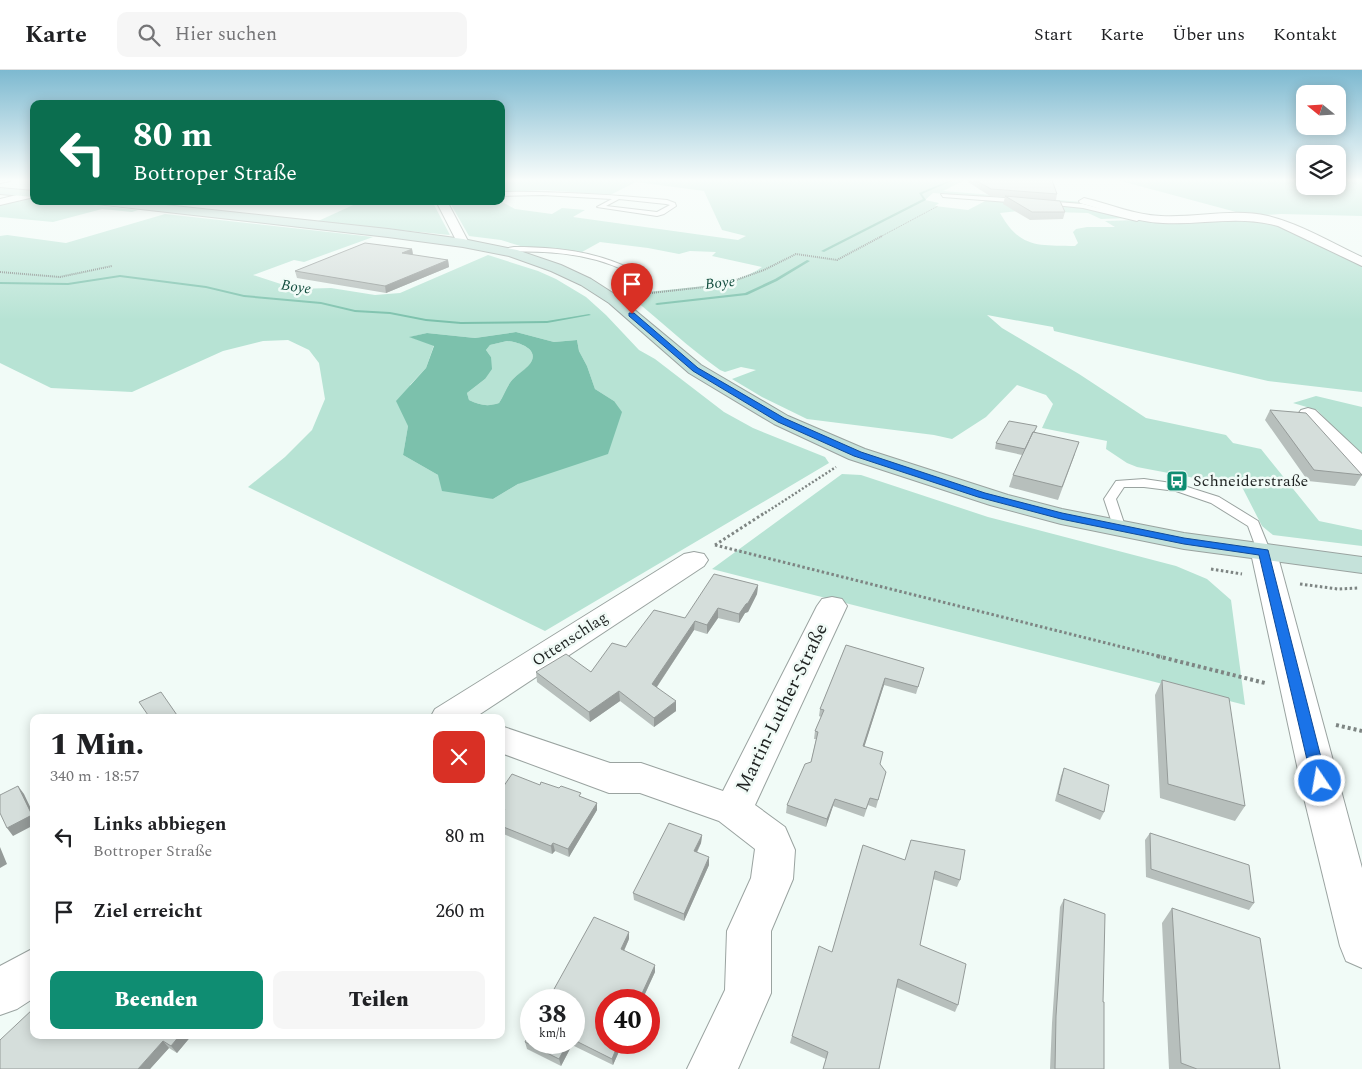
<!DOCTYPE html>
<html lang="de">
<meta charset="utf-8">
<style>
:root{--surface:#fff;--page:#f6f6f6;--text:#202124;--muted:#757577;--line:#e0e0e0;--accent:#0f8d72}
body{margin:0;font-family:Spectral,serif;background:var(--page);color:var(--text);height:100vh;display:flex;flex-direction:column;font-size:19px;white-space:nowrap}
*{box-sizing:border-box;margin:0}
p{font-size:16px;color:var(--muted)}
.icon{flex:none;width:28px;height:28px;fill:none;stroke:currentColor;stroke-width:2;stroke-linecap:round;stroke-linejoin:round}
.map{position:relative;flex:1;overflow:hidden}
.panel{position:absolute;left:30px;top:644px;width:475px;height:325px;display:flex;flex-direction:column;background:var(--surface);border-radius:10px;box-shadow:0 2px 12px #0003}
.panel>*{flex:none}
.top-card{position:absolute;left:30px;top:30px;width:475px;height:105px;border-radius:10px;box-shadow:0 2px 12px #0003;background:#0b6e4f;color:#fff;overflow:hidden}
.needle{width:32px;rotate:288deg}
.tools{position:absolute;left:1296px;top:15px;display:grid;gap:10px}
.tools a{display:grid;place-items:center;width:50px;height:50px;border-radius:10px;background:var(--surface);box-shadow:0 2px 12px #0003;font-size:25px}
.speed{position:absolute;left:520px;top:919px;display:flex;gap:10px;font-size:25px;font-weight:700;text-align:center}
.speed>*{display:grid;place-content:center;width:65px;height:65px;border-radius:50%;background:var(--surface);box-shadow:0 2px 12px #0003;line-height:1}
.speed small{font-size:12px;font-weight:400}
.speed .limit{border:8px solid #d22;background:#fff;color:#111}
.pin{position:absolute;display:grid;place-items:center;width:42px;height:42px;color:#fff;margin:-51px -21px;border-radius:50% 50% 50% 0;rotate:-45deg;box-shadow:0 0 5px #0007}
.pin .icon{rotate:45deg}
.me{position:absolute;width:55px;margin:-28px;rotate:348deg;stroke-linejoin:round;filter:drop-shadow(0 0 4px #0008)}
.turn{display:flex;align-items:center;gap:18px;height:105px;padding:0 20px;font-size:22px}
.turn .icon{width:65px;height:65px;stroke-width:2.5}
.turn b{display:block;font-size:35px;line-height:42px}
.round{display:grid;place-items:center;flex:none;width:52px;height:52px;border-radius:10px;background:var(--page)}
.summary{display:flex;align-items:center;justify-content:space-between;height:85px;padding:0 20px}
h1{font-size:30px;font-weight:800;line-height:38px}
.action{display:flex;gap:10px;margin-top:auto;padding:10px 20px}
.action a{flex:1;height:58px;border-radius:10px;background:var(--accent);color:#fff;font-size:20px;font-weight:800;line-height:58px;text-align:center}
.action a+a{background:var(--page);color:var(--text)}
ul{padding:0;list-style:none}
li{display:flex;align-items:center;gap:15px;height:75px;padding:0 20px}
li div{flex:1}
li b{display:block;font-size:19px}
li em{font-style:normal}
header{display:flex;align-items:center;gap:30px;box-sizing:border-box;height:70px;padding:0 25px;background:var(--surface);border-bottom:1px solid var(--line)}
header strong{font-size:24px}
nav{display:flex;gap:28px;margin-inline-start:auto;font-size:18px}
.search{width:350px;height:45px;background:var(--page);display:flex;align-items:center;gap:12px;box-sizing:border-box;padding:0 18px;border-radius:10px;color:var(--muted);font-size:19px}
.map>svg:first-child{display:block}
</style>
<header>
<strong>Karte</strong>
<div class="search"><svg class="icon" aria-label="search" viewBox="0 0 24 24"><circle cx="10" cy="10" r="6"/><path d="M15 15l6 6"/></svg>Hier suchen</div>
<nav><a>Start</a><a>Karte</a><a>Über uns</a><a>Kontakt</a></nav>
</header>
<div class="map">
<svg width="1362" height="999" viewBox="0 0 1362 999">
<rect width="100%" height="100%" fill="#f1fbf7"/>
<path fill="#b7e3d4" fill-rule="evenodd" d="M501,110H965L943,121L1083,132L1130,145L1067,133L933,123L925,130L939,133L935,136L968,140L989,129L1073,135L1129,148L1101,149L1088,143L1018,141L1000,143C1020,179 1039,175 1075,176L1078,173L1073,162L1076,159L1087,157H1115L1105,151L1208,148L1268,151L1362,193V322L1268,311L1054,261L1053,257L987,245L1002,258L1079,304L1146,348L1226,365L1233,373L1261,379L1319,451L1362,460V476L1273,465L1262,456L1242,417L1137,397L1127,393L1106,379L1107,371L1042,358L1053,334L1046,325L1017,315L986,347L952,369L934,365L807,349L762,327L732,309L756,300L741,297L725,302L720,300C689,278 662,252 632,228L642,225L639,223C674,218 734,218 762,197L712,186L716,182L690,181L679,184L648,178L600,172L582,182L527,178L501,170L469,166L449,131H501V125L502,132L515,139L552,144L562,138L585,140L573,147L738,170L746,166L722,160L704,121L636,112L610,125L545,120L501,122Z
M1117,110H1305V116H1338V110H1362V146L1281,144L1251,146Z
M24,128L34,129V131H55L138,140L132,142L102,139L53,152L0,147V133Z
M362,131H432L450,165L316,152Z
M165,144L373,167L304,192L294,190L253,205L296,219L331,218L375,225L400,223L488,185L538,201L556,209L586,227L606,245L639,280L655,289L724,342L753,358L825,387L829,393L545,561L248,417L285,387L312,360L325,329L319,293L309,280L288,270L263,271L223,281L132,322L51,318L0,293V166L7,165L66,173ZM516,262L554,272L577,270L579,281L587,296L595,319L614,331L518,414L493,429L438,405L403,385L408,356L410,315L426,298L434,275L410,267L427,263L475,268Z
M507,271C519,272 543,280 528,296C524,301 518,304 513,309C507,315 504,326 499,333C487,337 480,335 469,330L467,323L485,309L491,287L486,280L490,275Z
M1316,326L1362,337V387L1317,340L1293,333Z
M842,404L861,405L988,447L1176,496L1207,509L1231,530L1245,635L712,499Z"/>
<path fill="#7cc1ac" fill-rule="evenodd" d="M516,262L554,272L577,270L579,281L587,296L595,319L614,331L622,342L608,384L518,414L493,429L442,421L438,405L403,385L408,356L396,331L426,298L434,276L409,267L427,263L475,268ZM507,271C519,272 543,280 528,296C523,301 518,304 513,309C507,315 504,326 499,333C487,337 480,335 469,330L467,323L485,309L492,299L491,287L486,280L490,275Z"/>
<g fill="none" stroke-linecap="round" stroke-linejoin="round">
<path fill="#7cc1ac" fill-rule="evenodd" d="M951,110H954L922,124L926,130L824,182L821,181L923,129L919,123Z
M807,190L810,191L777,211L747,225L657,235L655,234L657,233L745,223L775,209Z
M120,205L206,216L244,225L321,232L355,240L390,242L426,249L461,252L547,251L589,244L591,245L547,253L461,254L426,251L390,244L355,242L321,234L244,227L206,218L120,207L68,215L0,214V212L68,213Z"/>
<g stroke="#9aa3a0" stroke-width="2">
<path id="service" d="M10,110V111L0,113V111Z
M501,122C557,121 612,125 667,130L675,133L676,136L664,144L657,146L597,137L612,129L543,125L501,126ZM619,129L666,134L670,135L657,142L606,136Z
M941,124L1021,129L1024,131L1021,133L943,127Z
M1043,131L1083,134L1140,149L1137,151L1083,138L1045,134Z
M514,177C554,177 594,181 631,199C638,214 627,221 617,232H611V228L625,214L626,201C586,182 542,180 499,182L496,180Z
M1144,409L1178,414L1219,427L1258,451L1271,483L1264,487L1259,486L1248,456L1211,433L1176,421L1144,417H1124L1116,429L1126,459L1120,463L1115,462L1104,429L1116,411Z"/>
</g>
<g stroke="#9aa3a0" stroke-width="2">
<path id="minor" d="M33,121L34,127L0,135V129Z
M1084,128C1110,134 1134,145 1161,146C1197,148 1233,138 1268,146C1301,154 1332,173 1362,187V196L1278,156C1239,145 1202,155 1163,153C1134,152 1108,141 1080,133L1079,131Z
M436,131H447L469,173L467,176H459Z
M1308,338L1315,340L1362,384V404L1354,402L1301,348L1298,344L1301,340Z
M694,482L704,484L708,490L704,496L474,648H430L435,639L684,484Z
M832,527L842,529L847,536L755,735L785,757L795,780L793,809L771,861V923L738,999H687L725,920L727,861L751,808L755,779L719,751L640,723H609L501,683V656L610,693H641L723,721L817,536L822,529Z
M34,878V928L17,939L0,945V896Z"/>
</g>
<g stroke="#9aa3a0" stroke-width="2">
<path id="tertiary" d="M1264,475L1273,477L1277,483L1362,798V898L1346,891L1340,876L1304,728L1251,483L1255,477Z"/>
</g>
<g stroke="#9aa3a0" stroke-width="2">
<path id="secondary" d="M0,118L34,121V127L0,124Z
M91,131H128L388,159L463,169L517,180L561,195L591,209L619,227L701,295L788,346L865,379L1008,425L1062,439L1184,463L1362,487V503L1184,479L1061,454L990,435L849,389L774,354L689,303L609,233L581,215L551,201L509,186L463,177L388,167L96,134Z"/>
</g>
<path stroke="#7e8583" stroke-width="1" stroke-dasharray="1 1" stroke-linecap="butt" d="M61,131L77,133
M880,167L938,136"/>
<path stroke="#7e8583" stroke-width="2" stroke-dasharray="1 1" stroke-linecap="butt" d="M0,202L60,207L112,196
M642,224L722,215L764,200L796,184L837,190L882,166"/>
<path stroke="#7e8583" stroke-width="2.5" stroke-dasharray="2 2" stroke-linecap="butt" d="M765,443L836,397"/>
<path stroke="#7e8583" stroke-width="3" stroke-dasharray="2.5 2.5" stroke-linecap="butt" d="M715,475L1162,587
M715,475L766,442
M1211,499L1242,504
M1300,514L1338,519L1358,518"/>
<path stroke="#7e8583" stroke-width="4" stroke-dasharray="3 3" stroke-linecap="butt" d="M1157,586L1265,613
M1336,655L1362,661"/>
<use href="#service" fill="#fff" fill-rule="evenodd"/>
<use href="#minor" fill="#fff" fill-rule="evenodd"/>
<use href="#tertiary" fill="#fff" fill-rule="evenodd"/>
<use href="#secondary" fill="#c5e2da" fill-rule="evenodd"/>
</g>
<path fill="#b7bfbc" d="M968,110H1052L1057,124L1056,130L1065,142L1063,149L1030,150L1003,134L1005,127L990,126L968,112Z
M412,179L413,185L448,190L449,197L386,223L297,208L295,201Z
M1270,340L1362,405L1355,416L1308,411L1265,350Z
M1035,362L1075,384L1058,430L1009,417L1013,405L1022,385L995,379L996,373Z
M758,515L757,524L748,542L745,543L739,553L718,548L707,564L694,560L657,617L676,641L654,657L620,631L590,652L537,612L536,602H591L626,577L685,548Z
M846,575L924,598L916,624L884,615L864,677L886,702L876,738L868,735L864,747L833,736L826,757L786,743L787,735L811,692L816,669H814L815,661L821,647L819,646L820,639Z
M1162,610L1245,736L1235,751L1160,728L1155,625Z
M1064,698L1104,742L1100,750L1055,731L1061,706Z
M540,715L581,727L597,733V740L569,787L555,781L552,784L501,763V720Z
M1150,763L1254,833L1249,840L1146,807L1145,770Z
M702,765L701,773L697,783L709,795L684,851L634,830L633,823Z
M863,775L960,810L957,817L933,809L920,875L958,935L955,942L896,917L826,989L790,973L792,966L832,882Z
M1064,829L1103,932L1104,999H1050L1052,953L1060,837Z
M1172,838L1280,999H1169L1162,853Z
M629,869L624,881L655,902L613,995L572,975L561,996L527,979L525,972H574V930Z
M34,965H192L177,983L169,978L150,999H0Z"/>
<path fill="#959b99" d="M412,179L413,185L402,183Z
M448,190L449,197L386,223L385,216Z
M758,515L757,524L748,542L745,543L739,553V544Z
M718,538V548L707,564V555Z
M695,551L694,560L652,624V614Z
M885,608L884,615L862,684L863,676Z
M619,621L620,631L590,652L589,642Z
M676,631V641L654,657V648Z
M18,716L24,724L34,745V755L13,766L7,758Z
M835,729L833,736L826,757L827,749Z
M597,733V740L569,787L568,779Z
M702,765L701,773L693,789L694,781Z
M553,773L555,781L552,784L551,776Z
M0,777L7,794L0,798Z
M709,787V795L684,851V844Z
M629,862V869L621,887V879Z
M655,895V902L642,930H639Z
M180,965H192L177,983L171,976Z
M163,971L169,978L150,999H138Z
M568,972H571L572,975L561,996L559,989Z
M619,972H623L613,995L612,989Z"/>
<path fill="#d5dedb" stroke="#959b99" d="M975,110H1052L1057,124L991,119Z
M1005,126L1060,131L1065,142H1032Z
M365,173L412,179L402,183L448,190L385,216L295,201Z
M1270,340L1306,343L1362,405L1314,400Z
M1009,351L1037,356L1034,362H1033L1025,379L996,373Z
M1033,362L1079,372L1062,417L1013,405Z
M714,504L758,515L748,533L746,534L739,544L718,538L707,555L695,551L652,614L676,631L654,648L619,621L589,642L536,602L566,584L591,602L612,573L626,577L654,540L685,548Z
M846,575L924,598L918,617L885,608L863,676L883,682L880,694L886,702L878,730L870,728L866,739L835,729L827,749L787,735L805,694L811,692L818,662L815,661L824,640L820,639Z
M1162,610L1229,628L1245,736L1168,714Z
M161,622L179,648H150L139,632Z
M1064,698L1109,715L1104,742L1058,724Z
M512,704L540,715L541,712L559,718L561,716L581,723L579,726L597,733L568,779L553,773L551,776L501,756V744L505,739L501,737V720Z
M18,716L32,745L7,758L0,743V725Z
M669,753L702,765L694,781L709,787L684,844L633,823Z
M1150,763L1249,795L1254,833L1151,799Z
M911,770L965,780L960,810L935,801L920,875L966,894L958,935L898,909L879,999H823L828,982L792,966L819,876L832,882L863,775L905,790Z
M1064,829L1105,844L1103,932H1104V999H1055L1056,946Z
M1172,838L1260,868L1280,999H1197L1181,993Z
M594,847L629,862L621,879L655,895L639,930H606V972H619L612,989L574,970V930H548Z
M34,938V965H180L171,976L163,971L138,999H0V970Z
M531,961V972H568L559,989L525,972Z"/>
<linearGradient id="sky" x2="0" y2="1"><stop stop-color="#7db9d0"/><stop offset="0.44" stop-color="#f9fdfb"/><stop offset="1" stop-color="#f9fdfb" stop-opacity="0"/></linearGradient>
<rect width="1362" height="250" fill="url(#sky)"/>
<path fill="#1a73e8" stroke="#114b97" d="M629,243H634L698,298L784,348L861,382L985,423L1062,443L1184,468L1268,480L1327,711L1325,715L1320,717L1314,715L1312,711L1259,485L1184,474L1061,449L978,427L854,386L778,352L693,301L629,246Z"/>
<defs>
<g id="bus-square" transform="scale(1.125)"><rect x="-9" y="-9" width="18" height="18" rx="4" fill="#0f8d72" stroke="#f1fbf7"/><path d="M-5-6H5V4H4V6H2V4H-2V6H-4V4H-5ZM-3.5-4V0h7V-4ZM-3.5 1.2v1.5H-2V1.2ZM2 1.2v1.5H3.5V1.2Z" fill="#fff"/></g>
</defs>
<g fill-rule="evenodd">
<use href="#bus-square" x="1177" y="411"/>
</g>
<g text-anchor="middle" dominant-baseline="central" stroke-width="5" stroke-linejoin="round" paint-order="stroke">
<g font-size="15" font-style="italic" fill="#114c3d" stroke="#f1fbf7">
<text transform="translate(720 213) rotate(-6)">Boye</text>
<text transform="translate(296 217) rotate(8)">Boye</text>
</g>
<g font-size="16" fill="#1f2322" stroke="#f1fbf7" text-anchor="start">
<text x="1193" y="411">Schneiderstraße</text>
</g>
<g font-size="16" fill="#1f2322" stroke="#f1fbf7">
<text transform="translate(570 569) rotate(-33)">Ottenschlag</text>
</g>
<g font-size="19" fill="#1f2322" stroke="#f1fbf7">
<text transform="translate(782 638) rotate(-64)">Martin-Luther-Straße</text>
</g>
</g>
</svg>
<div class="tools">
<a><svg class="needle" viewBox="-14 -14 28 28"><path d="M0-13l5 13h-10z" fill="#e53935"/><path d="M0 13l5-13h-10z" fill="#757577"/></svg></a>
<a><svg class="icon" aria-label="layers" viewBox="0 0 24 24"><path d="M12 4l9 5-9 5-9-5zM3 14l9 5 9-5"/></svg></a>
</div>
<div class="speed"><div>38<small>km/h</small></div><div class="limit">40</div></div>
<div class="pin" style="left:632px;top:244px;background:#d93025"><svg class="icon" aria-label="arrive" viewBox="0 0 24 24"><path d="M6 21V4h12l-3 4 3 4H6"/></svg></div>
<svg class="me" style="left:1320px;top:711px" viewBox="-20 -20 40 40"><circle r="17" fill="#1a73e8" stroke="#fff" stroke-width="3"/><path d="M0-11L8 9 0 5-8 9z" fill="#fff"/></svg>
<div class="top-card">
<div class="turn"><svg class="icon" aria-label="left" viewBox="0 0 24 24"><path d="M17 20v-9H6M10 6l-5 5 5 5"/></svg><div><b>80 m</b>Bottroper Straße</div></div>
</div>
<section class="panel">
<div class="summary"><div><h1>1 Min.</h1><p>340 m · 18:57</p></div><a class="round" style="background:#d93025;color:#fff"><svg class="icon" aria-label="close" viewBox="0 0 24 24"><path d="M6 6l12 12M18 6L6 18"/></svg></a></div>
<ul>
<li><svg class="icon" aria-label="left" viewBox="0 0 24 24"><path d="M17 20v-9H6M10 6l-5 5 5 5"/></svg><div><b>Links abbiegen</b><p>Bottroper Straße</p></div><em>80 m</em></li>
<li><svg class="icon" aria-label="arrive" viewBox="0 0 24 24"><path d="M6 21V4h12l-3 4 3 4H6"/></svg><div><b>Ziel erreicht</b></div><em>260 m</em></li>
</ul>
<div class="action"><a>Beenden</a><a>Teilen</a></div>
</section>
</div>
